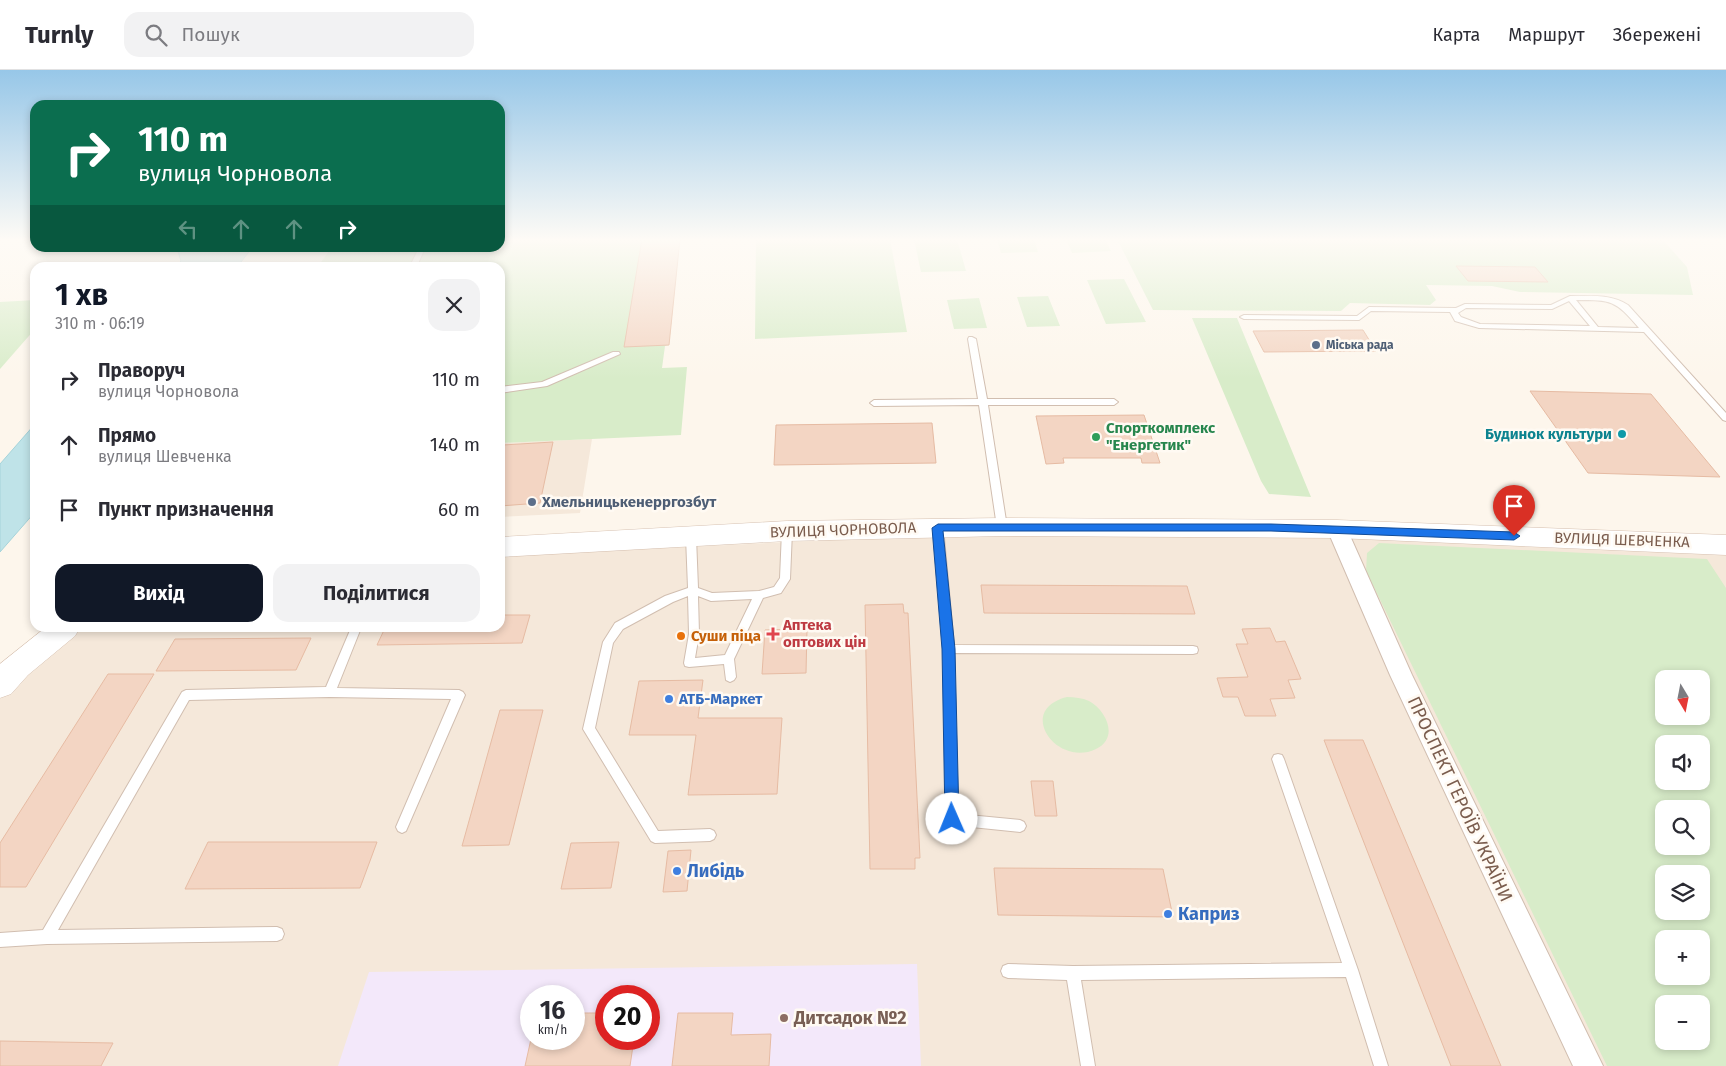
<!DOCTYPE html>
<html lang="uk">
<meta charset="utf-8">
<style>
:root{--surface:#fff;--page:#f2f2f3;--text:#2b2b33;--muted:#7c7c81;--line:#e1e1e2;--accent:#111827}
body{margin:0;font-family:"Fira Sans",sans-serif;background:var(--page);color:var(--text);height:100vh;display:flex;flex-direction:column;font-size:19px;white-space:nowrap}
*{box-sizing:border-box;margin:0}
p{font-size:16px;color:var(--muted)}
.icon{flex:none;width:28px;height:28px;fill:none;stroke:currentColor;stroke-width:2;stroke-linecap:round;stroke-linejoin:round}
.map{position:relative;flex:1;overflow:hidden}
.side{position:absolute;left:30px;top:192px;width:475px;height:370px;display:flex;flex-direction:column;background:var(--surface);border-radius:15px;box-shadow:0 2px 8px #0003}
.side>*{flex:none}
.guide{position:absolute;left:30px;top:30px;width:475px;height:152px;border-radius:15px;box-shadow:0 2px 8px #0003;background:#0b6e4f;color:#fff;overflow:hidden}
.needle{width:32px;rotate:170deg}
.fabs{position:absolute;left:1655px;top:600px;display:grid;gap:10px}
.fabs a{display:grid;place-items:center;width:55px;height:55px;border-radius:10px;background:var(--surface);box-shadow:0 2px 8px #0003;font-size:25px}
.speed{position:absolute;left:520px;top:915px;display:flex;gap:10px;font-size:25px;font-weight:700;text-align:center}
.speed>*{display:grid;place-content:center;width:65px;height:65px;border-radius:50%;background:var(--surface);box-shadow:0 2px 8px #0003;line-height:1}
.speed small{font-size:12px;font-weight:400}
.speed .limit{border:8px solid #d22;background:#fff;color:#111}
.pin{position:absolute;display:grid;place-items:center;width:42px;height:42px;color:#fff;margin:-51px -21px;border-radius:50% 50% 50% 0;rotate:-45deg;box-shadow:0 0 5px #0007}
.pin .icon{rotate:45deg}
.me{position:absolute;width:55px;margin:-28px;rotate:359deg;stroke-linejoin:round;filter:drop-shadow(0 0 4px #0008)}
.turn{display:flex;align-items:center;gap:18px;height:105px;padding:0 25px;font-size:22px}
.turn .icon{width:65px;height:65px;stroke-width:2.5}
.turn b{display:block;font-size:35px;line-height:42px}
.lanes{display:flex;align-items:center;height:48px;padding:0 25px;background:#0003;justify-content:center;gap:25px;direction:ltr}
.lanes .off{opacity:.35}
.round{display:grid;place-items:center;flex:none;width:52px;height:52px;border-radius:15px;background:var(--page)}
.head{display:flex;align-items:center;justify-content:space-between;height:85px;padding:0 25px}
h1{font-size:30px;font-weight:700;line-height:38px;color:var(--accent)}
.primary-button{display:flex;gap:10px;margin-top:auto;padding:10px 25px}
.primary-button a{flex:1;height:58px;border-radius:15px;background:var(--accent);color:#fff;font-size:20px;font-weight:700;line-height:58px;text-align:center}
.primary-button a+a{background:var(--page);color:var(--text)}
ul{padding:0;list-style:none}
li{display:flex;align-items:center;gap:15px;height:65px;padding:0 25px}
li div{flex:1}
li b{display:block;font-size:19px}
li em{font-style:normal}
header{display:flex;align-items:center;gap:30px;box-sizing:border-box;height:70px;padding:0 25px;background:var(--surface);border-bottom:1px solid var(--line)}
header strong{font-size:24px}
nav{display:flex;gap:28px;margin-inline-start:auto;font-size:18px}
.search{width:350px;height:45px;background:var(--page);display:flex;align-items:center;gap:12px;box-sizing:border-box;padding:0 18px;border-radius:15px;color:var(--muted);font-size:19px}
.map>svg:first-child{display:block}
</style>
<header>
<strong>Turnly</strong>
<div class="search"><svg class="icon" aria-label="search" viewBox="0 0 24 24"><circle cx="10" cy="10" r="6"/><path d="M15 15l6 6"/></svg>Пошук</div>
<nav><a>Карта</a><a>Маршрут</a><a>Збережені</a></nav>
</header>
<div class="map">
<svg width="1726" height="996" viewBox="0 0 1726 996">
<rect width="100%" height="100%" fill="#fdf6ec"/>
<path fill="#f5e8da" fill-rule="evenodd" d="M592,369L580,443L500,447V373Z
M1291,465L1726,483V996H0V629L13,612L70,563L80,558H500V486L914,466ZM1664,609H1701V646H1664ZM1664,674H1701V711H1664ZM1664,739H1701V776H1664ZM1664,804H1701V841H1664ZM1664,869H1701V906H1664ZM531,926H574V969H531ZM606,926H649V969H606ZM1664,934H1701V971H1664Z"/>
<path fill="#f3e8fa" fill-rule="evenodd" d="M917,894L921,996H338L369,902ZM531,926H574V969H531ZM606,926H649V969H606Z"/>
<path fill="#d8ecc9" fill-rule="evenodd" d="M500,169H680L669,275L665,276L662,298L687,297L681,365L500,373V198H317L331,178H500Z
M756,169H890L907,262L755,269Z
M914,169H957L966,201L921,202Z
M997,169H1034L1038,182L1001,183Z
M1066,169H1105L1111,181L1072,183Z
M1117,169H1662L1687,197L1693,225L1520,222L1492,216L1426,215L1436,230L1430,235L1350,233L1341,241L1153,240Z
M1124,209L1146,252L1106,254L1087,210Z
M1048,226L1060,256L1027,257L1017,227Z
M979,228L987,258L954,259L947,230Z
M35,230V259L0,299V232Z
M1192,248H1237L1311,427L1269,424L1261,411Z
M1379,473L1707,489L1726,518V996H1607L1366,501L1367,483ZM1664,609H1701V646H1664ZM1664,674H1701V711H1664ZM1664,739H1701V776H1664ZM1664,804H1701V841H1664ZM1664,869H1701V906H1664ZM1664,934H1701V971H1664Z
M1067,627C1075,627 1082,628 1089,631C1107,641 1119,668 1096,679C1057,698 1015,640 1067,627Z"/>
<path fill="#bfe3e8" stroke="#a5d3da" d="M177,178H252L237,197H175L181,191Z
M35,354V442L0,482V394Z"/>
<path fill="#f3d5c3" stroke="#e6bba3" d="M642,169H680L669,275L624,277Z
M1456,196L1535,197L1548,212L1468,211Z
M1363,260L1376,281L1264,282L1253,261Z
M1530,321L1651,324L1720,407L1588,403Z
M1144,345L1160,393H1142L1141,388H1063L1064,393L1046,394L1036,346Z
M932,353L936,393L774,395L776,355Z
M553,372L540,433L500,436V385L503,375Z
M981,515L1187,516L1195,544L984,543Z
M903,534L904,543H908L920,788H915V799H870L865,535Z
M500,545H530L522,573L377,575L385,558H500Z
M1270,558L1276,572L1285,571L1301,609L1288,610L1295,628L1270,629L1276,646H1245L1238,627H1223L1217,608L1248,607L1236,574H1248L1242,559Z
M807,559L806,603L762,604L765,560Z
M311,568L296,600L156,601L175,569Z
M108,604H154L26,817H0V773Z
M703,610L698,648H782L777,724L688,725L696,665H629L639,611Z
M500,640H543L509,775L462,776Z
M1324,670H1363L1501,996H1451Z
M1031,711H1053L1057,746H1035Z
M208,772H377L360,818L185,819Z
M619,772L611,818L561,819L571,773Z
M691,780L687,821L663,822L668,781Z
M994,798L1163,799L1173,847L998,845Z
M581,943H606V969H634L630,996H525L531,969H574V966H576Z
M678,943H733L731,965L771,964L769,996H672Z
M0,971L113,973L101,996H0Z"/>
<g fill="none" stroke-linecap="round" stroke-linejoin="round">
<g stroke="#d1beb0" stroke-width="2">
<path id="lane" d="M419,178H425L416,198H409Z
M1570,226C1590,226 1611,224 1628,235L1726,343V351L1723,350L1644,262L1479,258L1455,251L1450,242L1371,241L1359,250L1244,249L1240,247L1244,245L1357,246L1369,237L1456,238L1465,234L1551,235ZM1576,230C1612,230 1615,230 1639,258L1598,257ZM1569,231L1590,256L1480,254L1461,247L1458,243L1466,238L1552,239Z
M969,267H972L976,269L987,329H1114L1118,332L1114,335H988L1007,457L1002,460L997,457L979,335L874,336L870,333L874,330L978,329L968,269Z
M613,282H619L620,284L547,316L500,323V317L542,312Z
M938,454L943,457L954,575L1193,576L1197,577L1198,580L1197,583L1193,584L954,583L958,744L1020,750L1024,752L1026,756L1024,760L1020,762L952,755L948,753L946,749L944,579L933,457Z
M787,458L792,461L790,509L781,523L763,528L734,589L736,607L734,610L730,612L726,610L724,594L689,597L685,596L684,593L689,564L688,526L673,532L623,559L613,573L595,658L658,761L710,759L714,761L716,765L714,769L710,771L655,773L651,771L583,659L603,572L615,553L665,526L688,518L686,467L688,465H694L696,467L698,518L712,523L759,521L774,517L780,508L782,461ZM698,526L711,531L752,529L725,585L695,588L699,564Z
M351,558H361L337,618L459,620L463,622L465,625L406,761L402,763L398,761L396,757L451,629L330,627L189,630L58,860L277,857L282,859L284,864L282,869L277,871L47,874L0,877V863L43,860L182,622L186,620L326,617Z
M1278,684L1282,685L1284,689L1358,900L1388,996H1374L1346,907L1081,910L1095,996H1081L1067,910L1008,908L1003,906L1001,901L1003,896L1008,894L1073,896L1342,893L1272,689L1274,685Z"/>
</g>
<g stroke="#d1beb0" stroke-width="2">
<path id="street" d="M1337,452L1344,454L1347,459L1412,605L1603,996H1573L1390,605L1327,459L1330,454Z"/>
</g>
<g stroke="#d6c0b0" stroke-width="1">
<path id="secondary" d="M1002,448L1337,450L1726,465V485L1337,468L1002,466L787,471L500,487V467L787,451Z
M45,558H80L75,566L28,605L11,624L0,628V594Z"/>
</g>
<use href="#lane" fill="#fff" fill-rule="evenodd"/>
<use href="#street" fill="#fff" fill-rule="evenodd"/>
<use href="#secondary" fill="#fff" fill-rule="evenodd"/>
</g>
<linearGradient id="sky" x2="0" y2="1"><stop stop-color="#97c7e8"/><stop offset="0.55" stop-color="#fefbf6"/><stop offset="1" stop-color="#fefbf6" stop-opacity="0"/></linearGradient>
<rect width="1726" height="309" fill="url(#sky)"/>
<path fill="#1a73e8" stroke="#114b97" d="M938,454H1271L1514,462L1520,466L1514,470L1271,461H943L955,579L959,749L957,753L952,755L947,753L945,749L942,579L932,458Z"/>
<g fill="#5c6f8a" stroke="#fffaf3" stroke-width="2">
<circle cx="1316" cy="275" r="5"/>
<circle cx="532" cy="432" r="5"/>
</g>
<circle fill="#0f9aa8" stroke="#fffaf3" stroke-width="2" cx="1622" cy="364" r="5"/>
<circle fill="#2e9e5b" stroke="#fffaf3" stroke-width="2" cx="1096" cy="367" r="5"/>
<path fill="#e0444e" stroke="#fffaf3" stroke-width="2" d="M770.5 556.5h5v5h5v5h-5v5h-5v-5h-5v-5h5z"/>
<circle fill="#e8710a" stroke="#fffaf3" stroke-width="2" cx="681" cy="566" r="5"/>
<g fill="#3f7fe0" stroke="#fffaf3" stroke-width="2">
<circle cx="669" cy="629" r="5"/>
<circle cx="677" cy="801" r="5"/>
<circle cx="1168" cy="844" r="5"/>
</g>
<circle fill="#8d6e63" stroke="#fffaf3" stroke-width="2" cx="784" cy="948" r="5"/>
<g text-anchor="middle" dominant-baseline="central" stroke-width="5" stroke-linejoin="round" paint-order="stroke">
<g font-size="12" font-weight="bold" fill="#4e5e75" stroke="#fffaf3" text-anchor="start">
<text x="1326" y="275">Міська рада</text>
</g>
<g font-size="15" font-weight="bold" fill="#27864d" stroke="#fffaf3" text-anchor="start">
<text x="1106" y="358">Спорткомплекс<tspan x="1106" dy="17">"Енергетик"</tspan></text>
</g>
<g font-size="15" font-weight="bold" fill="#0d838f" stroke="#fffaf3" text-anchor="end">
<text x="1612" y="364">Будинок культури</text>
</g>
<g font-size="15" font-weight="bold" fill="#4e5e75" stroke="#fffaf3" text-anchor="start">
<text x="542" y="432">Хмельницькенерргозбут</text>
</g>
<g font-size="15" fill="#7a5c4d" stroke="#fffaf3">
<text transform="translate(843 460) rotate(-2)">ВУЛИЦЯ ЧОРНОВОЛА</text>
<text transform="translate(1622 470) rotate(2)">ВУЛИЦЯ ШЕВЧЕНКА</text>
</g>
<g font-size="15" font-weight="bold" fill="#be3a42" stroke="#fffaf3" text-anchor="start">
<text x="783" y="555">Аптека<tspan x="783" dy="17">оптових цін</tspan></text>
</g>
<g font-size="15" font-weight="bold" fill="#c56008" stroke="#fffaf3" text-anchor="start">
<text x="691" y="566">Суши піца</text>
</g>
<g font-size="15" font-weight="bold" fill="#366cbe" stroke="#fffaf3" text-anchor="start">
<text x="679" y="629">АТБ-Маркет</text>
</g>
<g font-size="18" fill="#7a5c4d" stroke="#fffaf3">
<text transform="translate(1460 729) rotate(65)">ПРОСПЕКТ ГЕРОЇВ УКРАЇНИ</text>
</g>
<g font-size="18" font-weight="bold" fill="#366cbe" stroke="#fffaf3" text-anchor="start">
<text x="687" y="801">Либідь</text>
<text x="1178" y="844">Каприз</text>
</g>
<g font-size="18" font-weight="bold" fill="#785e54" stroke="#fffaf3" text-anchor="start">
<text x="794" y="948">Дитсадок №2</text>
</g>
</g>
</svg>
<div class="fabs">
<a><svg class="needle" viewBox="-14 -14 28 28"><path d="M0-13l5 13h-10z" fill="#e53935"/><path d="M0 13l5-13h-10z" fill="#7c7c81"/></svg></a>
<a><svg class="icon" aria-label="sound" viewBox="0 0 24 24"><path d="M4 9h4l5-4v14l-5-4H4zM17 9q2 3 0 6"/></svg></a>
<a><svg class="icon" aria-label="search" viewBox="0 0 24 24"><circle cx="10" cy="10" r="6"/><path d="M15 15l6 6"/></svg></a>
<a><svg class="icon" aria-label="layers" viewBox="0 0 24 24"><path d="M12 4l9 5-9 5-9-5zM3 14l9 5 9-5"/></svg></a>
<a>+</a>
<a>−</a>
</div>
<div class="speed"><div>16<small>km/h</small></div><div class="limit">20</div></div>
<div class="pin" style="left:1514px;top:466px;background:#d93025"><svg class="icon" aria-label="arrive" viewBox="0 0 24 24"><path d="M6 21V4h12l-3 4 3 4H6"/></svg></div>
<svg class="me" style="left:952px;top:749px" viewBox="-20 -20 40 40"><circle r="19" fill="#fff"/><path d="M0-13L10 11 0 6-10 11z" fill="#1a73e8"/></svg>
<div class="guide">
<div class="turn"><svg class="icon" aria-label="right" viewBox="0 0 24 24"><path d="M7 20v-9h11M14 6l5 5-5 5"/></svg><div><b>110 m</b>вулиця Чорновола</div></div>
<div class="lanes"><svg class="icon off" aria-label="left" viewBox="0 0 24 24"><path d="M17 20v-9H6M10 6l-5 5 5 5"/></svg><svg class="icon off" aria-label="ahead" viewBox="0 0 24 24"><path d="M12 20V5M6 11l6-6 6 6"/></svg><svg class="icon off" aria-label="ahead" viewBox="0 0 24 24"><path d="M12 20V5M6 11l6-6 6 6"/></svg><svg class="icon" aria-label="right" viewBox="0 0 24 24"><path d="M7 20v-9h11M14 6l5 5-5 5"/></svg></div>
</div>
<section class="side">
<div class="head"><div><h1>1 хв</h1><p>310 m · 06:19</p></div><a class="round"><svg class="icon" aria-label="close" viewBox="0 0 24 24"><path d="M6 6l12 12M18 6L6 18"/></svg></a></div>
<ul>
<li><svg class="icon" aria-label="right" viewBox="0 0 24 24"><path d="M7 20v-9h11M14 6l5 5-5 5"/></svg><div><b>Праворуч</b><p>вулиця Чорновола</p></div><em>110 m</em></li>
<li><svg class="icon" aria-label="ahead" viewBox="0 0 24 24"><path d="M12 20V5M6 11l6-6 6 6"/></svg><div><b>Прямо</b><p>вулиця Шевченка</p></div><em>140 m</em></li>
<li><svg class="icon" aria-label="arrive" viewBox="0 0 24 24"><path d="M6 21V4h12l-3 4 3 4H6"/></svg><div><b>Пункт призначення</b></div><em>60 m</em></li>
</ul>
<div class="primary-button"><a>Вихід</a><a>Поділитися</a></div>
</section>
</div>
